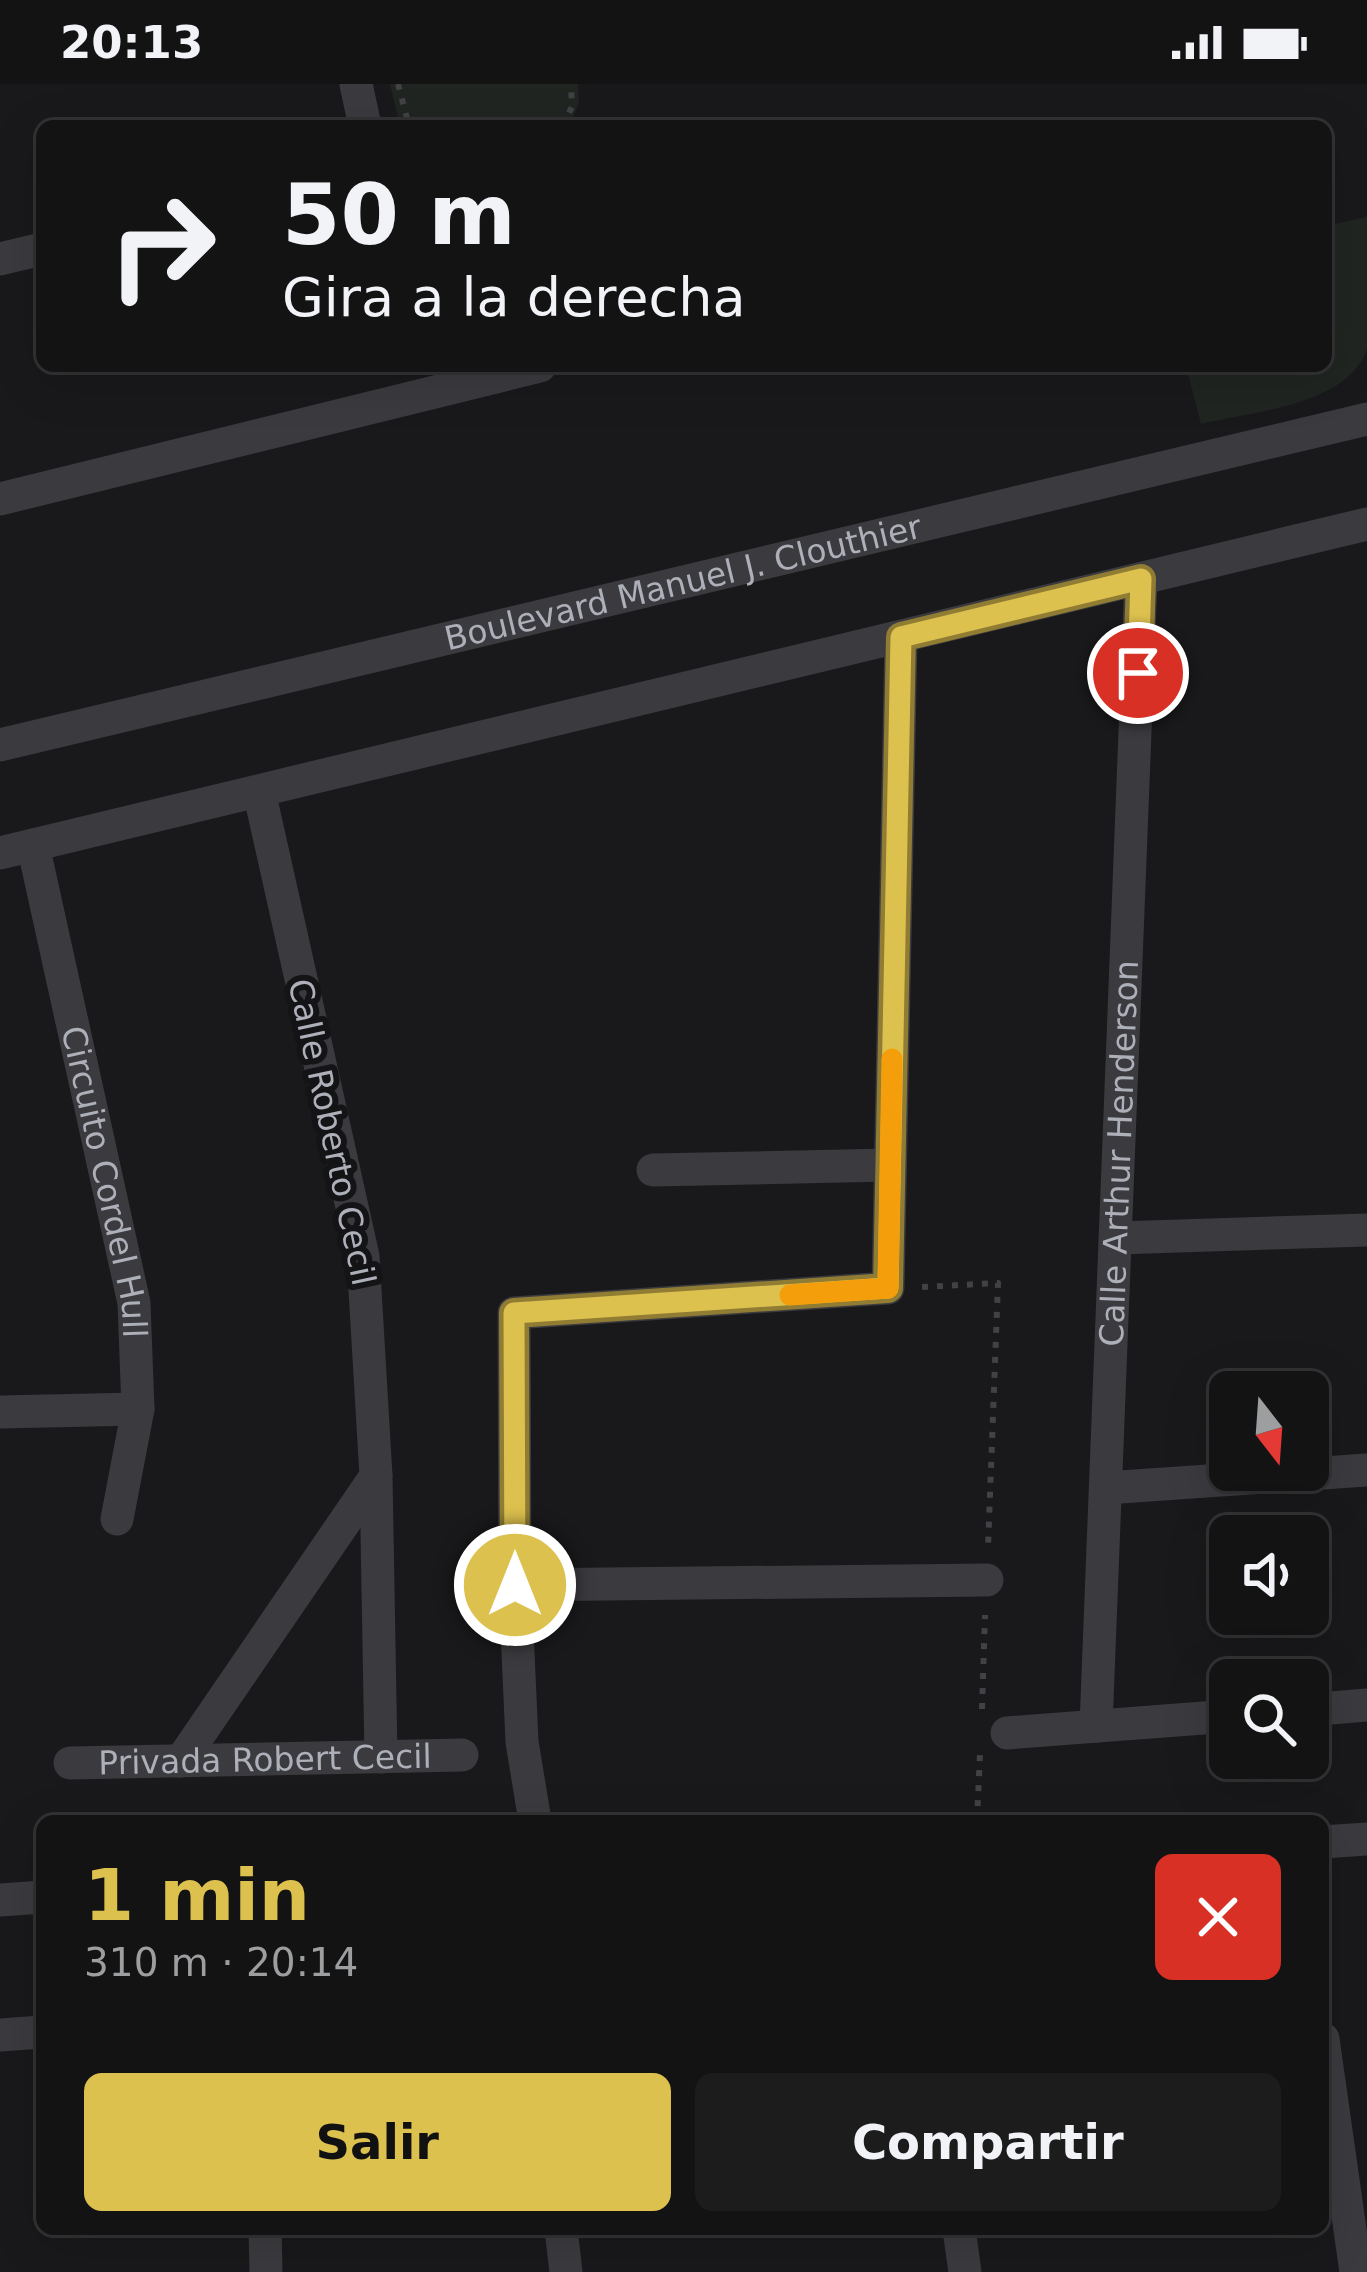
<!DOCTYPE html>
<html lang="es">
<meta charset="utf-8">
<style>
:root{--surface:#131314;--page:#1c1c1d;--text:#f1f3f6;--muted:#9d9ea0;--line:#323234;--accent:#ddc14f}
body{margin:0;font-family:"DejaVu Sans",sans-serif;background:var(--page);color:var(--text);height:100vh;display:flex;flex-direction:column;font-size:45px;white-space:nowrap}
*{box-sizing:border-box;margin:0}
p{font-size:39px;color:var(--muted)}
.icon{flex:none;width:66px;height:66px;fill:none;stroke:currentColor;stroke-width:2;stroke-linecap:round;stroke-linejoin:round}
.map{position:relative;flex:1;overflow:hidden}
.drawer{position:absolute;left:36px;top:1731px;width:1293px;height:420px;display:flex;flex-direction:column;background:var(--surface);border-radius:18px;box-shadow:0 12px 48px #0002,0 0 0 3px var(--line)}
.drawer>*{flex:none}
.guide{position:absolute;left:36px;top:36px;width:1296px;height:252px;border-radius:18px;box-shadow:0 12px 48px #0002,0 0 0 3px var(--line);background:#131314;color:var(--text);overflow:hidden}
.needle{width:78px;rotate:163deg}
.buttons{position:absolute;left:1209px;top:1287px;display:grid;gap:24px}
.buttons a{display:grid;place-items:center;width:120px;height:120px;border-radius:18px;background:var(--surface);box-shadow:0 12px 48px #0002,0 0 0 3px var(--line);font-size:60px}
.pin{position:absolute;display:grid;place-items:center;width:102px;height:102px;color:#fff;margin:-51px;border:6px solid #fff;border-radius:50%;box-shadow:0 3px 12px #0007}
.me{position:absolute;width:132px;margin:-66px;rotate:0deg;stroke-linejoin:round;filter:drop-shadow(0 0 9px #0008)}
.turn{display:flex;align-items:center;gap:42px;height:252px;padding:0 48px;font-size:54px}
.turn .icon{width:156px;height:156px;stroke-width:2.5}
.turn b{display:block;font-size:84px;line-height:102px}
.round{display:grid;place-items:center;flex:none;width:126px;height:126px;border-radius:18px;background:var(--page)}
.summary{display:flex;align-items:center;justify-content:space-between;height:204px;padding:0 48px}
h1{font-size:72px;font-weight:700;line-height:90px;color:var(--accent)}
.action{display:flex;gap:24px;margin-top:auto;padding:24px 48px}
.action a{flex:1;height:138px;border-radius:18px;background:var(--accent);color:#111;font-size:48px;font-weight:700;line-height:138px;text-align:center}
.action a+a{background:var(--page);color:var(--text)}
.status{display:flex;justify-content:space-between;align-items:center;height:84px;padding:0 60px;background:var(--surface);direction:ltr}
.status svg{height:33px;fill:currentColor}
.map>svg:first-child{display:block}
</style>
<div class="status"><b>20:13</b><svg viewBox="0 0 49 12"><path d="M0 12V9h3v3zM5 12V6h3v6zM10 12V3h3v9zM15 12V0h3v12zM26 1h20v11H26zM47 4h2v5h-2z"/></svg></div>
<div class="map">
<svg width="1367" height="2188" viewBox="0 0 1367 2188">
<rect width="100%" height="100%" fill="#19191b"/>
<path fill="#202521" d="M390,0H578L579,19L569,42H400Z
M1367,133C1367,162 1367,242 1367,265C1348,322 1249,328 1201,340L1186,282H1326V142Z"/>
<g fill="none" stroke-linecap="round" stroke-linejoin="round">
<path stroke="#414146" stroke-width="6" stroke-dasharray="6 9" stroke-linecap="butt" d="M398,0L409,42
M562,42L572,23L571,0
M922,1203L998,1199L988,1464
M982,1625L985,1531
M977,1737L980,1669"/>
<g stroke="#3b3b3f" stroke-width="33">
<path d="M356,0L365,42"/>
<path d="M0,175L42,165"/>
<path d="M0,415L540,282"/>
<path id="s1" d="M0,661L1367,335"/>
<path id="s2" d="M33,761L134,1219L138,1325L117,1435"/>
<path d="M0,769L1367,440"/>
<path d="M653,1086L890,1081"/>
<path d="M1116,1154L1367,1146"/>
<path d="M0,1328L138,1325"/>
<path d="M376,1392L381,1673"/>
<path d="M1106,1404L1367,1386"/>
<path d="M515,1501L987,1496"/>
<path d="M1308,1626L1367,1621"/>
<path id="s3" d="M1096,1642L1141,495"/>
<path d="M1007,1649L1230,1632"/>
<path d="M181,1677L376,1392L363,1172L259,707"/>
<path id="s4" d="M70,1679L462,1671"/>
<path d="M535,1737L522,1658L515,1501L514,1229L888,1204L901,553"/>
<path d="M1323,1758L1367,1755"/>
<path d="M0,1816L42,1813"/>
<path d="M0,1951L42,1948"/>
<path d="M1323,1955L1356,2188"/>
<path d="M265,2145L266,2188"/>
<path d="M561,2145L566,2188"/>
<path d="M959,2145L965,2188"/>
</g>
</g>
<g fill="none" stroke-linecap="round" stroke-linejoin="round">
<g stroke="#907d33" stroke-width="30">
<path id="route" d="M515,1501L514,1229L888,1204L901,553L1141,495L1138,589"/>
</g>
<use href="#route" stroke="#ddc14f" stroke-width="21"/>
<path stroke="#f59e0b" stroke-width="21" d="M790,1211L888,1204L892,975"/>
</g>
<g text-anchor="middle" dominant-baseline="central" stroke-width="12" stroke-linejoin="round" paint-order="stroke">
<g font-size="33" fill="#adafb9" stroke="#141416">
<text stroke="none"><textPath href="#s1" startOffset="702">Boulevard Manuel J. Clouthier</textPath></text>
<text transform="translate(332 1048) rotate(78)">Calle Roberto Cecil</text>
<text stroke="none"><textPath href="#s3" startOffset="573">Calle Arthur Henderson</textPath></text>
<text stroke="none"><textPath href="#s2" startOffset="345">Circuito Cordel Hull</textPath></text>
<text stroke="none"><textPath href="#s4" startOffset="195">Privada Robert Cecil</textPath></text>
</g>
</g>
</svg>
<div class="buttons">
<a><svg class="needle" viewBox="-14 -14 28 28"><path d="M0-13l5 13h-10z" fill="#e53935"/><path d="M0 13l5-13h-10z" fill="#9d9ea0"/></svg></a>
<a><svg class="icon" aria-label="sound" viewBox="0 0 24 24"><path d="M4 9h4l5-4v14l-5-4H4zM17 9q2 3 0 6"/></svg></a>
<a><svg class="icon" aria-label="search" viewBox="0 0 24 24"><circle cx="10" cy="10" r="6"/><path d="M15 15l6 6"/></svg></a>
</div>
<div class="pin" style="left:1138px;top:589px;background:#d93025"><svg class="icon" aria-label="arrive" viewBox="0 0 24 24"><path d="M6 21V4h12l-3 4 3 4H6"/></svg></div>
<svg class="me" style="left:515px;top:1501px" viewBox="-20 -20 40 40"><circle r="17" fill="#ddc14f" stroke="#fff" stroke-width="3"/><path d="M0-11L8 9 0 5-8 9z" fill="#fff"/></svg>
<div class="guide">
<div class="turn"><svg class="icon" aria-label="right" viewBox="0 0 24 24"><path d="M7 20v-9h11M14 6l5 5-5 5"/></svg><div><b>50 m</b>Gira a la derecha</div></div>
</div>
<section class="drawer">
<div class="summary"><div><h1>1 min</h1><p>310 m · 20:14</p></div><a class="round" style="background:#d93025;color:#fff"><svg class="icon" aria-label="close" viewBox="0 0 24 24"><path d="M6 6l12 12M18 6L6 18"/></svg></a></div>
<div class="action"><a>Salir</a><a>Compartir</a></div>
</section>
</div>
